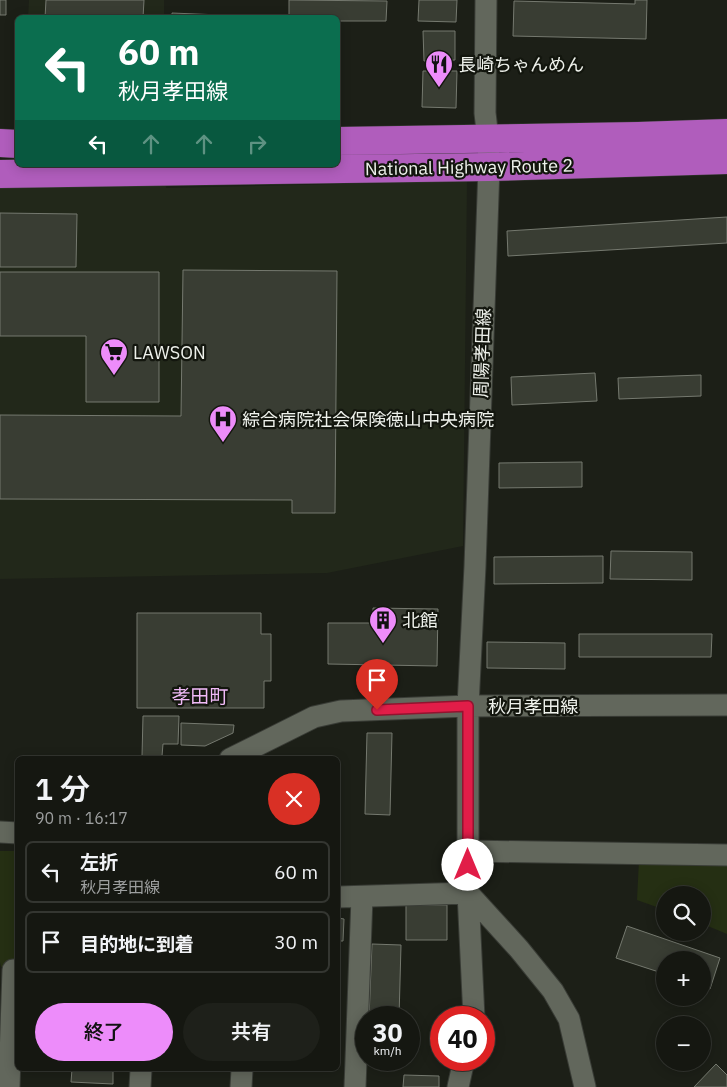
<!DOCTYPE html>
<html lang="ja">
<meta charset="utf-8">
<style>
:root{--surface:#151711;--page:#1e201a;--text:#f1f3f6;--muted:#9d9f9f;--line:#343631;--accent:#ed8cfa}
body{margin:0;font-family:"IBM Plex Sans","Noto Sans JP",sans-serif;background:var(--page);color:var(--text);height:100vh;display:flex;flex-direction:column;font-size:19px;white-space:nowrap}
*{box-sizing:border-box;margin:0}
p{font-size:16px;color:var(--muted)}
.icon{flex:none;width:28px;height:28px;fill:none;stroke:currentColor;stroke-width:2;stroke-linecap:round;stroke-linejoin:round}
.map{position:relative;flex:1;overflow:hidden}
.drawer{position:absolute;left:15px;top:756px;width:325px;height:315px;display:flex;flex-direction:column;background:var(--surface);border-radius:8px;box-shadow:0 2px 12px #0003,0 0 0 1px var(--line)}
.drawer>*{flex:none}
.banner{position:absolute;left:15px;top:15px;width:325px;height:152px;border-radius:8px;box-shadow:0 2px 12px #0003,0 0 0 1px var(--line);background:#0b6e4f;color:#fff;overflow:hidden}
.tools{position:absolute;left:656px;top:886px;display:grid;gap:10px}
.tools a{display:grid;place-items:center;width:55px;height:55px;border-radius:50%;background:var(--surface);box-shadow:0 2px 12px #0003,0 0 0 1px var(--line);font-size:25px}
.speed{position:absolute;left:355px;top:1006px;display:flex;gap:10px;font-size:25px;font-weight:700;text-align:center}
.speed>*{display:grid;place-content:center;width:65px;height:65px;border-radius:50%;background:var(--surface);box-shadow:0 2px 12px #0003,0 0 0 1px var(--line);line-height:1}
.speed small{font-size:12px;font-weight:400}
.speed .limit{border:8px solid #d22;background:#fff;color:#111}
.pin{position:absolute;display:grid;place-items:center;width:42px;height:42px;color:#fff;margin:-51px -21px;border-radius:50% 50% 50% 0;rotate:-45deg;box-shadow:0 0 5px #0007}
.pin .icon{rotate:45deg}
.me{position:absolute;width:55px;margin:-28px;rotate:0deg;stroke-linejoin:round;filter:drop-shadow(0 0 4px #0008)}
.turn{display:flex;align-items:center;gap:18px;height:105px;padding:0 20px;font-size:22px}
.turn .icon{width:65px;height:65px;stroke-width:2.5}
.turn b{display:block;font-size:35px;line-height:42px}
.lanes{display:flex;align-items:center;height:48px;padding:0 20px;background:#0003;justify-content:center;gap:25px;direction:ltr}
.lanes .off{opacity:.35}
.round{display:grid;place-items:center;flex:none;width:52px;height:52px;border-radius:26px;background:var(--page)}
.summary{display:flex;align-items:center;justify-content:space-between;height:85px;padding:0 20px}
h1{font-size:30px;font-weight:600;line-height:38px}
.primary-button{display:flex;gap:10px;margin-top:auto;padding:10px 20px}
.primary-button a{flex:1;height:58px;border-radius:30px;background:var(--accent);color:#111;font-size:20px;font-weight:600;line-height:58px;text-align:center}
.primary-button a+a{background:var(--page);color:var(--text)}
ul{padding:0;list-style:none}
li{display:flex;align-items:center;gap:15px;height:62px;margin:0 10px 8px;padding:0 10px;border:2px solid var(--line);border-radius:8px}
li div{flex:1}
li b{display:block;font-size:19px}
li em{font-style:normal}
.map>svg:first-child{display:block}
</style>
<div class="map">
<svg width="727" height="1087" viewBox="0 0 727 1087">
<rect width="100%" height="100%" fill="#1c1f17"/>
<path fill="#22281a" d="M29,0H164V17L28,18Z
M165,165L166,188L467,181L463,546L327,573L0,579V184Z"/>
<path fill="#252f13" d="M0,851H17V967H1L0,962Z
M639,860H727V934L703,924L702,895H665V910L637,900Z"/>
<path fill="#393d33" stroke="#75796f" d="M0,0H6V15H0Z
M46,0H144L143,18H45Z
M289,0L387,1L386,21H338V18H289Z
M419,0H457L456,22L418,21Z
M635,0H647L646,39L513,36L514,1L635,4Z
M172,13L268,17L172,18Z
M423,31H455V60L424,61Z
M423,71H457L456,108L422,107Z
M0,213L77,214L76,267H0Z
M727,217V243L508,256L507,231Z
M183,270L337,271L335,513H292V500L0,499V415L181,416Z
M0,272H159V402H86V336H0Z
M595,373L597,401L512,405L511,377Z
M701,375V396L619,399L618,378Z
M582,462V487L499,488V463Z
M611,551L692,552V580L610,579Z
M603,556V583L494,584V557Z
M373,608L438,609L437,666L328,664V623H373Z
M137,613H261V634H271V681H264V708H137Z
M579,634H712L711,657H579Z
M487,642L565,643V669L487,668Z
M143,716H179L178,744H163L162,756H142Z
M181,723L234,725L233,733L205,746L181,745Z
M367,733H392L390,815L365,814Z
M406,905H447V940H406Z
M338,918L344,919L343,941H338Z
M627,926L720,958L710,989L702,987V960H665V974L616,958Z
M372,944L401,945L399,1018H369Z
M716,1064L727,1075V1087H694Z
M72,1069H113V1084L71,1082Z
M404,1075L439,1076V1087H403Z"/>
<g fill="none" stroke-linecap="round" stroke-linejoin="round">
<g stroke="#393c36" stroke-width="23">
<path id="minor" d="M230,759L314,717L341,711L468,706L727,705
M0,832L18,833
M468,851L727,855
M468,893L519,949L553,991L569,1019L585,1087
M338,897L468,893
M474,1018L468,893V706L475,566L489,167L488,139L485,113L486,0
M9,1087L13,970H18
M140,1087L141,1069
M241,1087L242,1069
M355,1087L362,897
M458,1087L464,1060"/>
</g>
<g stroke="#393c36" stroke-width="29">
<path id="highway" d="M338,141L638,136L727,133
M0,143L18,144
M0,174L489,167L727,160"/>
</g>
<use href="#minor" stroke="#62675c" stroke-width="21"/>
<use href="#highway" stroke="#b05dbc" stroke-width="28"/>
</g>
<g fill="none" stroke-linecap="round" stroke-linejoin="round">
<g stroke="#92132f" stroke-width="12">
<path id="route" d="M377,710L468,706V865"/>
</g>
<use href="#route" stroke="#e11d48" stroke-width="9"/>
</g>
<defs>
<g id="restaurant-pin" transform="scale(1.4375)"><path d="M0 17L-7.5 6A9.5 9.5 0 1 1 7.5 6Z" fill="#ed8cfa" stroke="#13160e"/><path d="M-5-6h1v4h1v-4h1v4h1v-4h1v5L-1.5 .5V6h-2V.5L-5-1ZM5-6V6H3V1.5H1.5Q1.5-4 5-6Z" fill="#111"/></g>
<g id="supermarket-pin" transform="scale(1.4375)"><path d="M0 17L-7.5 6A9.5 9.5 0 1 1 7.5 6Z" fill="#ed8cfa" stroke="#13160e"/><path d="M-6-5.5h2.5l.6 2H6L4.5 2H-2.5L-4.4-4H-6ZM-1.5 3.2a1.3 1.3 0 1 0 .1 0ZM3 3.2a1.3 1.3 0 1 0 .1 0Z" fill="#111"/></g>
<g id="hospital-pin" transform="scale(1.4375)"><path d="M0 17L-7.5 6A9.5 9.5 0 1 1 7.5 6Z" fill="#ed8cfa" stroke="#13160e"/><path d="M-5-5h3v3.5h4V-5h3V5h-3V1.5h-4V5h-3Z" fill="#111"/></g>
<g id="building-pin" transform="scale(1.4375)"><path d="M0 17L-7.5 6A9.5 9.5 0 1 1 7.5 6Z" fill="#ed8cfa" stroke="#13160e"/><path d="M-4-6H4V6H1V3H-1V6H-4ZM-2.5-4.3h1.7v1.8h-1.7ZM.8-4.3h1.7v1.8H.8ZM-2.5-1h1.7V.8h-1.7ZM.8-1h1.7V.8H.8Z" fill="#111"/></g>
</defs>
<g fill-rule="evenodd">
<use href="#restaurant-pin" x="439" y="64"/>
<use href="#supermarket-pin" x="114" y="352"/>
<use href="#hospital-pin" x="223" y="419"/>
<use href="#building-pin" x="383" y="620"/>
</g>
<g text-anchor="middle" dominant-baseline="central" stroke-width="4.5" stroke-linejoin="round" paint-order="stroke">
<g font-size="18" fill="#eef1eb" stroke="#13160e" text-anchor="start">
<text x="458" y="64">長崎ちゃんめん</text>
<text x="133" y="352">LAWSON</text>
<text x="242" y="419">綜合病院社会保険徳山中央病院</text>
<text x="402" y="620">北館</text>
</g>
<g font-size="18" fill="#eef1eb" stroke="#13160e">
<text transform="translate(469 167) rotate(-1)">National Highway Route 2</text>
<text transform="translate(482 353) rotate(-88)">周陽孝田線</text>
<text x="533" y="706">秋月孝田線</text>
</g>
<g font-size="19" fill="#efb9f6" stroke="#13160e">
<text x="200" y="696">孝田町</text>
</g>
</g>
</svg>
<div class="tools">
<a><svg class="icon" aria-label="search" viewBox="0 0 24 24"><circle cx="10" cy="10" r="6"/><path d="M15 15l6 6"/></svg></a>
<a>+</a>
<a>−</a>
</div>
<div class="speed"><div>30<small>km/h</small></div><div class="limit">40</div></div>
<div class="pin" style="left:377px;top:710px;background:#d93025"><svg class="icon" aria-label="arrive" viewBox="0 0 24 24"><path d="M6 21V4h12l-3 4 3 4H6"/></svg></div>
<svg class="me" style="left:468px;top:865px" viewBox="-20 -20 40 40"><circle r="19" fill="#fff"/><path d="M0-13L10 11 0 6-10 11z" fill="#e11d48"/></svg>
<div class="banner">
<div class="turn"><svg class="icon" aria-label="left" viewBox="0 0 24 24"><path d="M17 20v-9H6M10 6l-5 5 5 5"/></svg><div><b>60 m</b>秋月孝田線</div></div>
<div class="lanes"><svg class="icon" aria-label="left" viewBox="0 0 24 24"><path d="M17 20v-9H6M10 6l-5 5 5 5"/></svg><svg class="icon off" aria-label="ahead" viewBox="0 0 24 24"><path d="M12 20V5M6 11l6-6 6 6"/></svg><svg class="icon off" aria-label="ahead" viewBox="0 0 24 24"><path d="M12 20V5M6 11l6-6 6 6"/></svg><svg class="icon off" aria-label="right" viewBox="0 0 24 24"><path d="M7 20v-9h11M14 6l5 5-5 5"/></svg></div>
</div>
<section class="drawer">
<div class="summary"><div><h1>1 分</h1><p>90 m · 16:17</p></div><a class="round" style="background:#d93025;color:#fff"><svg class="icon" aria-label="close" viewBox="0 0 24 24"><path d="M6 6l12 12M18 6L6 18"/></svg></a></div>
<ul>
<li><svg class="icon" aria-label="left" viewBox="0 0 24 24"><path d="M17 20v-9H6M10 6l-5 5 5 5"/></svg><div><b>左折</b><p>秋月孝田線</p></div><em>60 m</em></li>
<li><svg class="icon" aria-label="arrive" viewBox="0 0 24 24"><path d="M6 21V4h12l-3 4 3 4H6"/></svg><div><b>目的地に到着</b></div><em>30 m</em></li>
</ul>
<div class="primary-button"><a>終了</a><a>共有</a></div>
</section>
</div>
